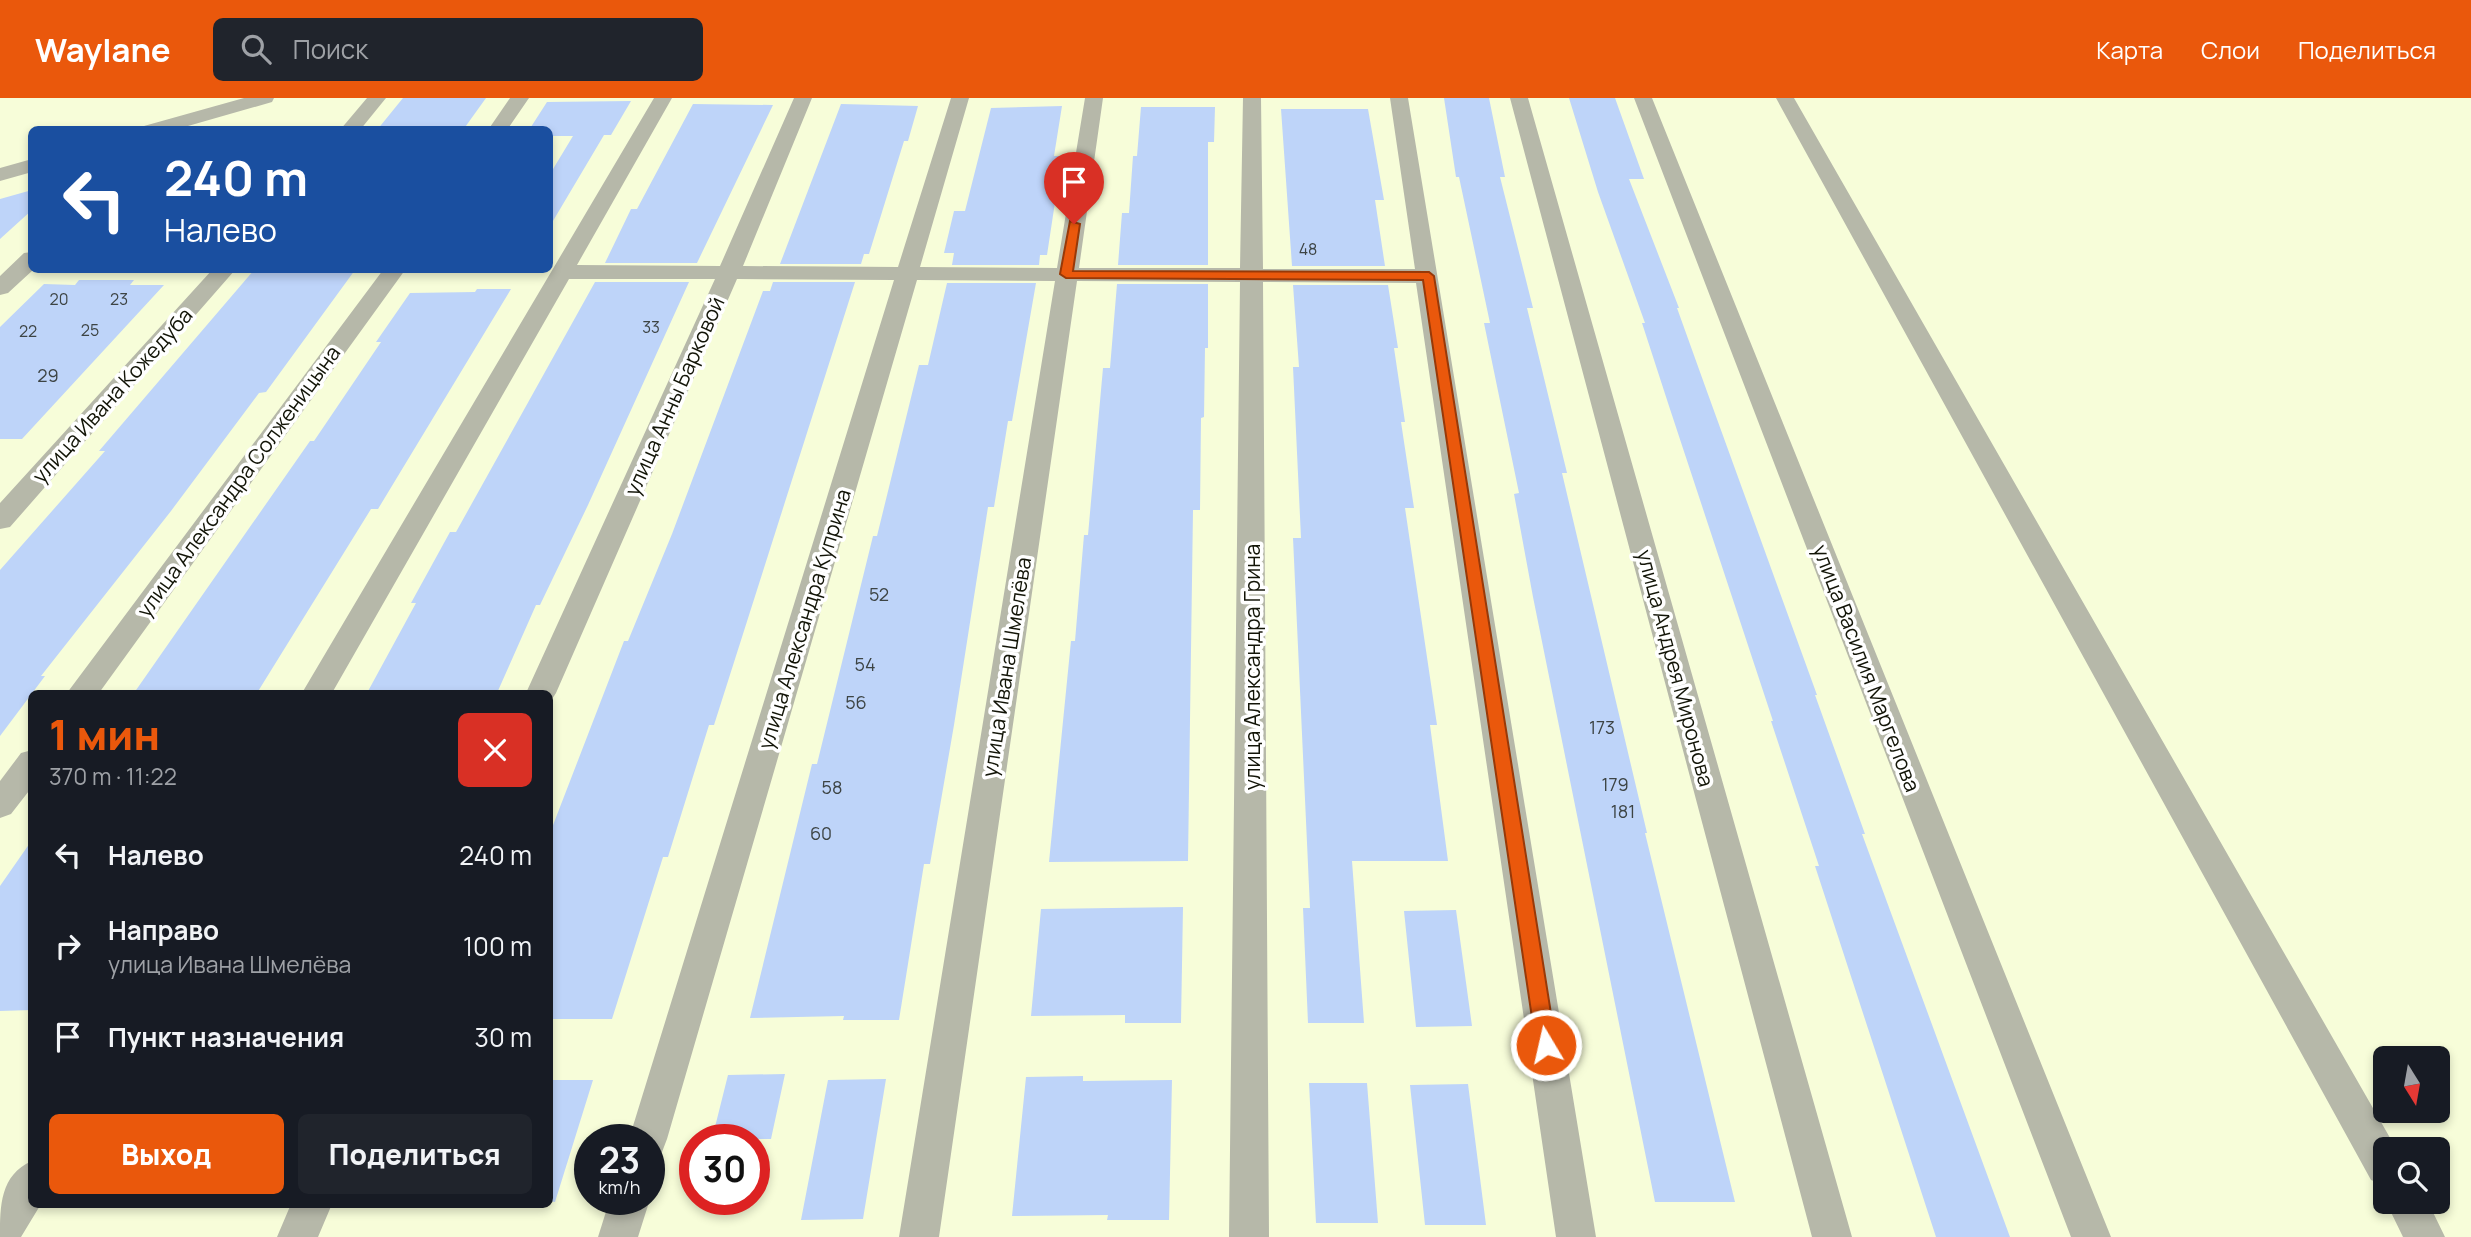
<!DOCTYPE html>
<html lang="ru">
<meta charset="utf-8">
<style>
:root{--surface:#171b24;--page:#20242c;--text:#f1f3f6;--muted:#9ea1a6;--accent:#ea580c}
body{margin:0;font-family:Manrope,sans-serif;background:var(--page);color:var(--text);height:100vh;display:flex;flex-direction:column;font-size:26px;white-space:nowrap}
*{box-sizing:border-box;margin:0}
p{font-size:23px;color:var(--muted)}
.icon{flex:none;width:38px;height:38px;fill:none;stroke:currentColor;stroke-width:2;stroke-linecap:round;stroke-linejoin:round}
.map{position:relative;flex:1;overflow:hidden}
.details{position:absolute;left:28px;top:592px;width:525px;height:518px;display:flex;flex-direction:column;background:var(--surface);border-radius:10px;box-shadow:0 4px 10px #0003}
.details>*{flex:none}
.top-card{position:absolute;left:28px;top:28px;width:525px;height:147px;border-radius:10px;box-shadow:0 4px 10px #0003;background:#1a4fa0;color:#fff;overflow:hidden}
.needle{width:46px;rotate:169deg}
.controls{position:absolute;left:2373px;top:948px;display:grid;gap:14px}
.controls a{display:grid;place-items:center;width:77px;height:77px;border-radius:10px;background:var(--surface);box-shadow:0 4px 10px #0003;font-size:35px}
.speed{position:absolute;left:574px;top:1026px;display:flex;gap:14px;font-size:35px;font-weight:700;text-align:center}
.speed>*{display:grid;place-content:center;width:91px;height:91px;border-radius:50%;background:var(--surface);box-shadow:0 4px 10px #0003;line-height:1}
.speed small{font-size:18px;font-weight:400}
.speed .limit{border:10px solid #d22;background:#fff;color:#111}
.pin{position:absolute;display:grid;place-items:center;width:60px;height:60px;color:#fff;margin:-72px -30px;border-radius:50% 50% 50% 0;rotate:-45deg;box-shadow:0 0 7px #0007}
.pin .icon{rotate:45deg}
.me{position:absolute;width:77px;margin:-38px;rotate:351deg;stroke-linejoin:round;filter:drop-shadow(0 0 5px #0008)}
.turn{display:flex;align-items:center;gap:24px;height:147px;padding:0 21px;font-size:32px}
.turn .icon{width:91px;height:91px;stroke-width:2.5}
.turn b{display:block;font-size:49px;line-height:60px}
.round{display:grid;place-items:center;flex:none;width:74px;height:74px;border-radius:10px;background:var(--page)}
.overview{display:flex;align-items:center;justify-content:space-between;height:119px;padding:0 21px}
h1{font-size:42px;font-weight:800;line-height:52px;color:var(--accent)}
.primary-button{display:flex;gap:14px;margin-top:auto;padding:14px 21px}
.primary-button a{flex:1;height:80px;border-radius:10px;background:var(--accent);color:#fff;font-size:28px;font-weight:800;line-height:80px;text-align:center}
.primary-button a+a{background:var(--page);color:var(--text)}
ul{padding:0;list-style:none}
li{display:flex;align-items:center;gap:21px;height:91px;padding:0 21px}
li div{flex:1}
li b{display:block;font-size:26px}
li em{font-style:normal}
header{display:flex;align-items:center;gap:42px;box-sizing:border-box;height:98px;padding:0 35px;background:var(--accent);color:#fff}
header strong{font-size:33px}
nav{display:flex;gap:38px;margin-inline-start:auto;font-size:24px}
.search{width:490px;height:63px;background:var(--page);display:flex;align-items:center;gap:18px;box-sizing:border-box;padding:0 24px;border-radius:10px;color:var(--muted);font-size:26px}
.map>svg:first-child{display:block}
</style>
<header>
<strong>Waylane</strong>
<div class="search"><svg class="icon" aria-label="search" viewBox="0 0 24 24"><circle cx="10" cy="10" r="6"/><path d="M15 15l6 6"/></svg>Поиск</div>
<nav><a>Карта</a><a>Слои</a><a>Поделиться</a></nav>
</header>
<div class="map">
<svg width="2471" height="1139" viewBox="0 0 2471 1139">
<rect width="100%" height="100%" fill="#f7fdd9"/>
<path fill="#bed4f9" d="M403,0H486L463,32H377Z
M1444,0H1489L1505,79H1500L1533,210H1527L1567,375H1562L1647,735H1645L1735,1104H1655L1533,499L1514,396L1519,395L1484,225H1490L1459,79H1456Z
M1569,0H1615L1644,81H1629L1679,210H1677L1705,288L1817,597H1815L1865,736H1862L2010,1139H1936L1815,768H1819L1771,623H1773L1668,305L1642,225H1645L1598,94Z
M631,3L611,37H604L550,128V76L573,38H550V32H529L547,4Z
M693,6L773,7L697,165H605L631,111H637Z
M841,6L918,8L908,43H904L869,156H864L861,166H780Z
M1062,8L1054,58H1062L1047,157H1040L1039,167H952L954,155H944L954,113H965L991,10Z
M1141,9H1215L1214,44H1208V167H1118L1122,115H1129L1133,58H1137Z
M1281,11H1368L1384,102H1375L1385,168H1292Z
M32,92V112L0,141V101Z
M254,172H355L266,294L259,295L171,413L41,578H45L0,638V472L105,353H99Z
M79,182H134L130,187H164L22,341H0V229L44,186L75,187Z
M595,184H689L588,407L540,507H536L497,595H367L416,505H411L450,434H456Z
M773,184H855L714,627H709L668,759H663L612,921H550V735L624,543H628L672,436L763,193H770Z
M947,185H1036L1012,323H1008L994,409H988L954,627L930,766H924L899,922H843L844,918L750,920L812,666H817L873,438H877L919,267H928Z
M1117,186H1208V250H1205L1204,319L1201,320L1200,412H1193L1188,763L1049,764L1071,543H1075L1084,437H1088L1103,270H1110Z
M1293,187H1388L1398,250H1394L1405,324H1401L1414,410H1405L1437,627H1430L1448,763H1352L1364,925H1308L1303,810H1310L1293,440H1301L1293,269H1299Z
M477,191H511L378,411H371L257,595H134L310,343H314L381,244H376L410,195L475,194Z
M32,742V912L0,913V788Z
M1183,809L1181,925H1125V917L1031,918L1041,811Z
M1456,812L1472,928L1416,929L1404,813Z
M785,976L771,1041H712L728,977Z
M1083,978V983L1172,982L1169,1122H1107L1108,1117L1012,1118L1026,979Z
M886,981L863,1121L801,1122L828,982Z
M550,982H593L555,1104L550,1103Z
M1309,985H1367L1378,1125H1316Z
M1468,986L1486,1127H1425L1410,987Z"/>
<g fill="none" stroke-linecap="round" stroke-linejoin="round">
<path fill="#b6b8a9" fill-rule="evenodd" d="M244,0H274L272,4L174,32H142L144,28Z
M367,0H386L360,32H340Z
M510,0H529L507,32H488Z
M654,0H672L577,167L720,168L794,0H812L743,168L898,169L951,0H969L920,169L1057,170L1085,0H1103L1079,170H1240L1243,0H1261L1263,171H1415L1390,0H1408L1596,1139H1556L1416,185L1263,184L1269,1139H1229L1240,184L1077,183L939,1139H899L1055,183L917,182L667,1041L662,1054L649,1060V1041H629L894,182L737,181L556,595L550,604V595H526L715,181H569L332,595H302Z
M1510,0H1528L1852,1139H1812Z
M1634,0H1652L2111,1139H2071Z
M1776,0H1794L2397,1052H2385V1087L2371,1082Z
M32,61V74L0,83V70Z
M32,154L33,172L8,195L0,197V178L24,155Z
M212,172H235L10,429L0,431V405Z
M383,172H405L99,595H67Z
M32,652V689L11,716L0,720V683L21,655Z
M32,1063V1106H41L21,1139H0C0,1108 0,1077 32,1063Z
M649,1099L650,1101L638,1139H598L610,1101Z
M2386,1104H2428L2445,1139H2403Z
M291,1106H332L318,1139H277Z"/>
</g>
<path fill="#ea580c" stroke="#983908" stroke-width="2" d="M1070,123L1080,126L1073,173L1429,174L1434,178L1556,947L1553,953L1546,956L1539,953L1536,947L1423,182L1066,180L1060,176Z"/>
<g text-anchor="middle" dominant-baseline="central" stroke-width="7" stroke-linejoin="round" paint-order="stroke">
<g font-size="16" fill="#3d4444">
<text x="1308" y="151">48</text>
<text x="59" y="201">20</text>
<text x="119" y="201">23</text>
<text x="651" y="229">33</text>
<text x="90" y="232">25</text>
<text x="28" y="233">22</text>
</g>
<g font-size="18" fill="#3d4444">
<text x="48" y="277">29</text>
<text x="879" y="496">52</text>
<text x="865" y="566">54</text>
<text x="856" y="604">56</text>
<text x="1602" y="629">173</text>
<text x="1615" y="686">179</text>
<text x="832" y="689">58</text>
<text x="1623" y="713">181</text>
<text x="821" y="735">60</text>
</g>
<g font-size="21" fill="#121407" stroke="#fff">
<text transform="translate(112 297) rotate(-48)">улица Ивана Кожедуба</text>
<text transform="translate(674 298) rotate(-66)">улица Анны Барковой</text>
<text transform="translate(238 383) rotate(-54)">улица Александра Солженицына</text>
<text transform="translate(804 521) rotate(-73)">улица Александра Куприна</text>
<text transform="translate(1006 569) rotate(-81)">улица Ивана Шмелёва</text>
<text transform="translate(1252 569) rotate(-90)">улица Александра Грина</text>
<text transform="translate(1676 570) rotate(75)">улица Андрея Миронова</text>
<text transform="translate(1867 570) rotate(69)">улица Василия Маргелова</text>
</g>
</g>
</svg>
<div class="controls">
<a><svg class="needle" viewBox="-14 -14 28 28"><path d="M0-13l5 13h-10z" fill="#e53935"/><path d="M0 13l5-13h-10z" fill="#9ea1a6"/></svg></a>
<a><svg class="icon" aria-label="search" viewBox="0 0 24 24"><circle cx="10" cy="10" r="6"/><path d="M15 15l6 6"/></svg></a>
</div>
<div class="speed"><div>23<small>km/h</small></div><div class="limit">30</div></div>
<div class="pin" style="left:1074px;top:126px;background:#d93025"><svg class="icon" aria-label="arrive" viewBox="0 0 24 24"><path d="M6 21V4h12l-3 4 3 4H6"/></svg></div>
<svg class="me" style="left:1546px;top:947px" viewBox="-20 -20 40 40"><circle r="17" fill="#ea580c" stroke="#fff" stroke-width="3"/><path d="M0-11L8 9 0 5-8 9z" fill="#fff"/></svg>
<div class="top-card">
<div class="turn"><svg class="icon" aria-label="left" viewBox="0 0 24 24"><path d="M17 20v-9H6M10 6l-5 5 5 5"/></svg><div><b>240 m</b>Налево</div></div>
</div>
<section class="details">
<div class="overview"><div><h1>1 мин</h1><p>370 m · 11:22</p></div><a class="round" style="background:#d93025;color:#fff"><svg class="icon" aria-label="close" viewBox="0 0 24 24"><path d="M6 6l12 12M18 6L6 18"/></svg></a></div>
<ul>
<li><svg class="icon" aria-label="left" viewBox="0 0 24 24"><path d="M17 20v-9H6M10 6l-5 5 5 5"/></svg><div><b>Налево</b></div><em>240 m</em></li>
<li><svg class="icon" aria-label="right" viewBox="0 0 24 24"><path d="M7 20v-9h11M14 6l5 5-5 5"/></svg><div><b>Направо</b><p>улица Ивана Шмелёва</p></div><em>100 m</em></li>
<li><svg class="icon" aria-label="arrive" viewBox="0 0 24 24"><path d="M6 21V4h12l-3 4 3 4H6"/></svg><div><b>Пункт назначения</b></div><em>30 m</em></li>
</ul>
<div class="primary-button"><a>Выход</a><a>Поделиться</a></div>
</section>
</div>
